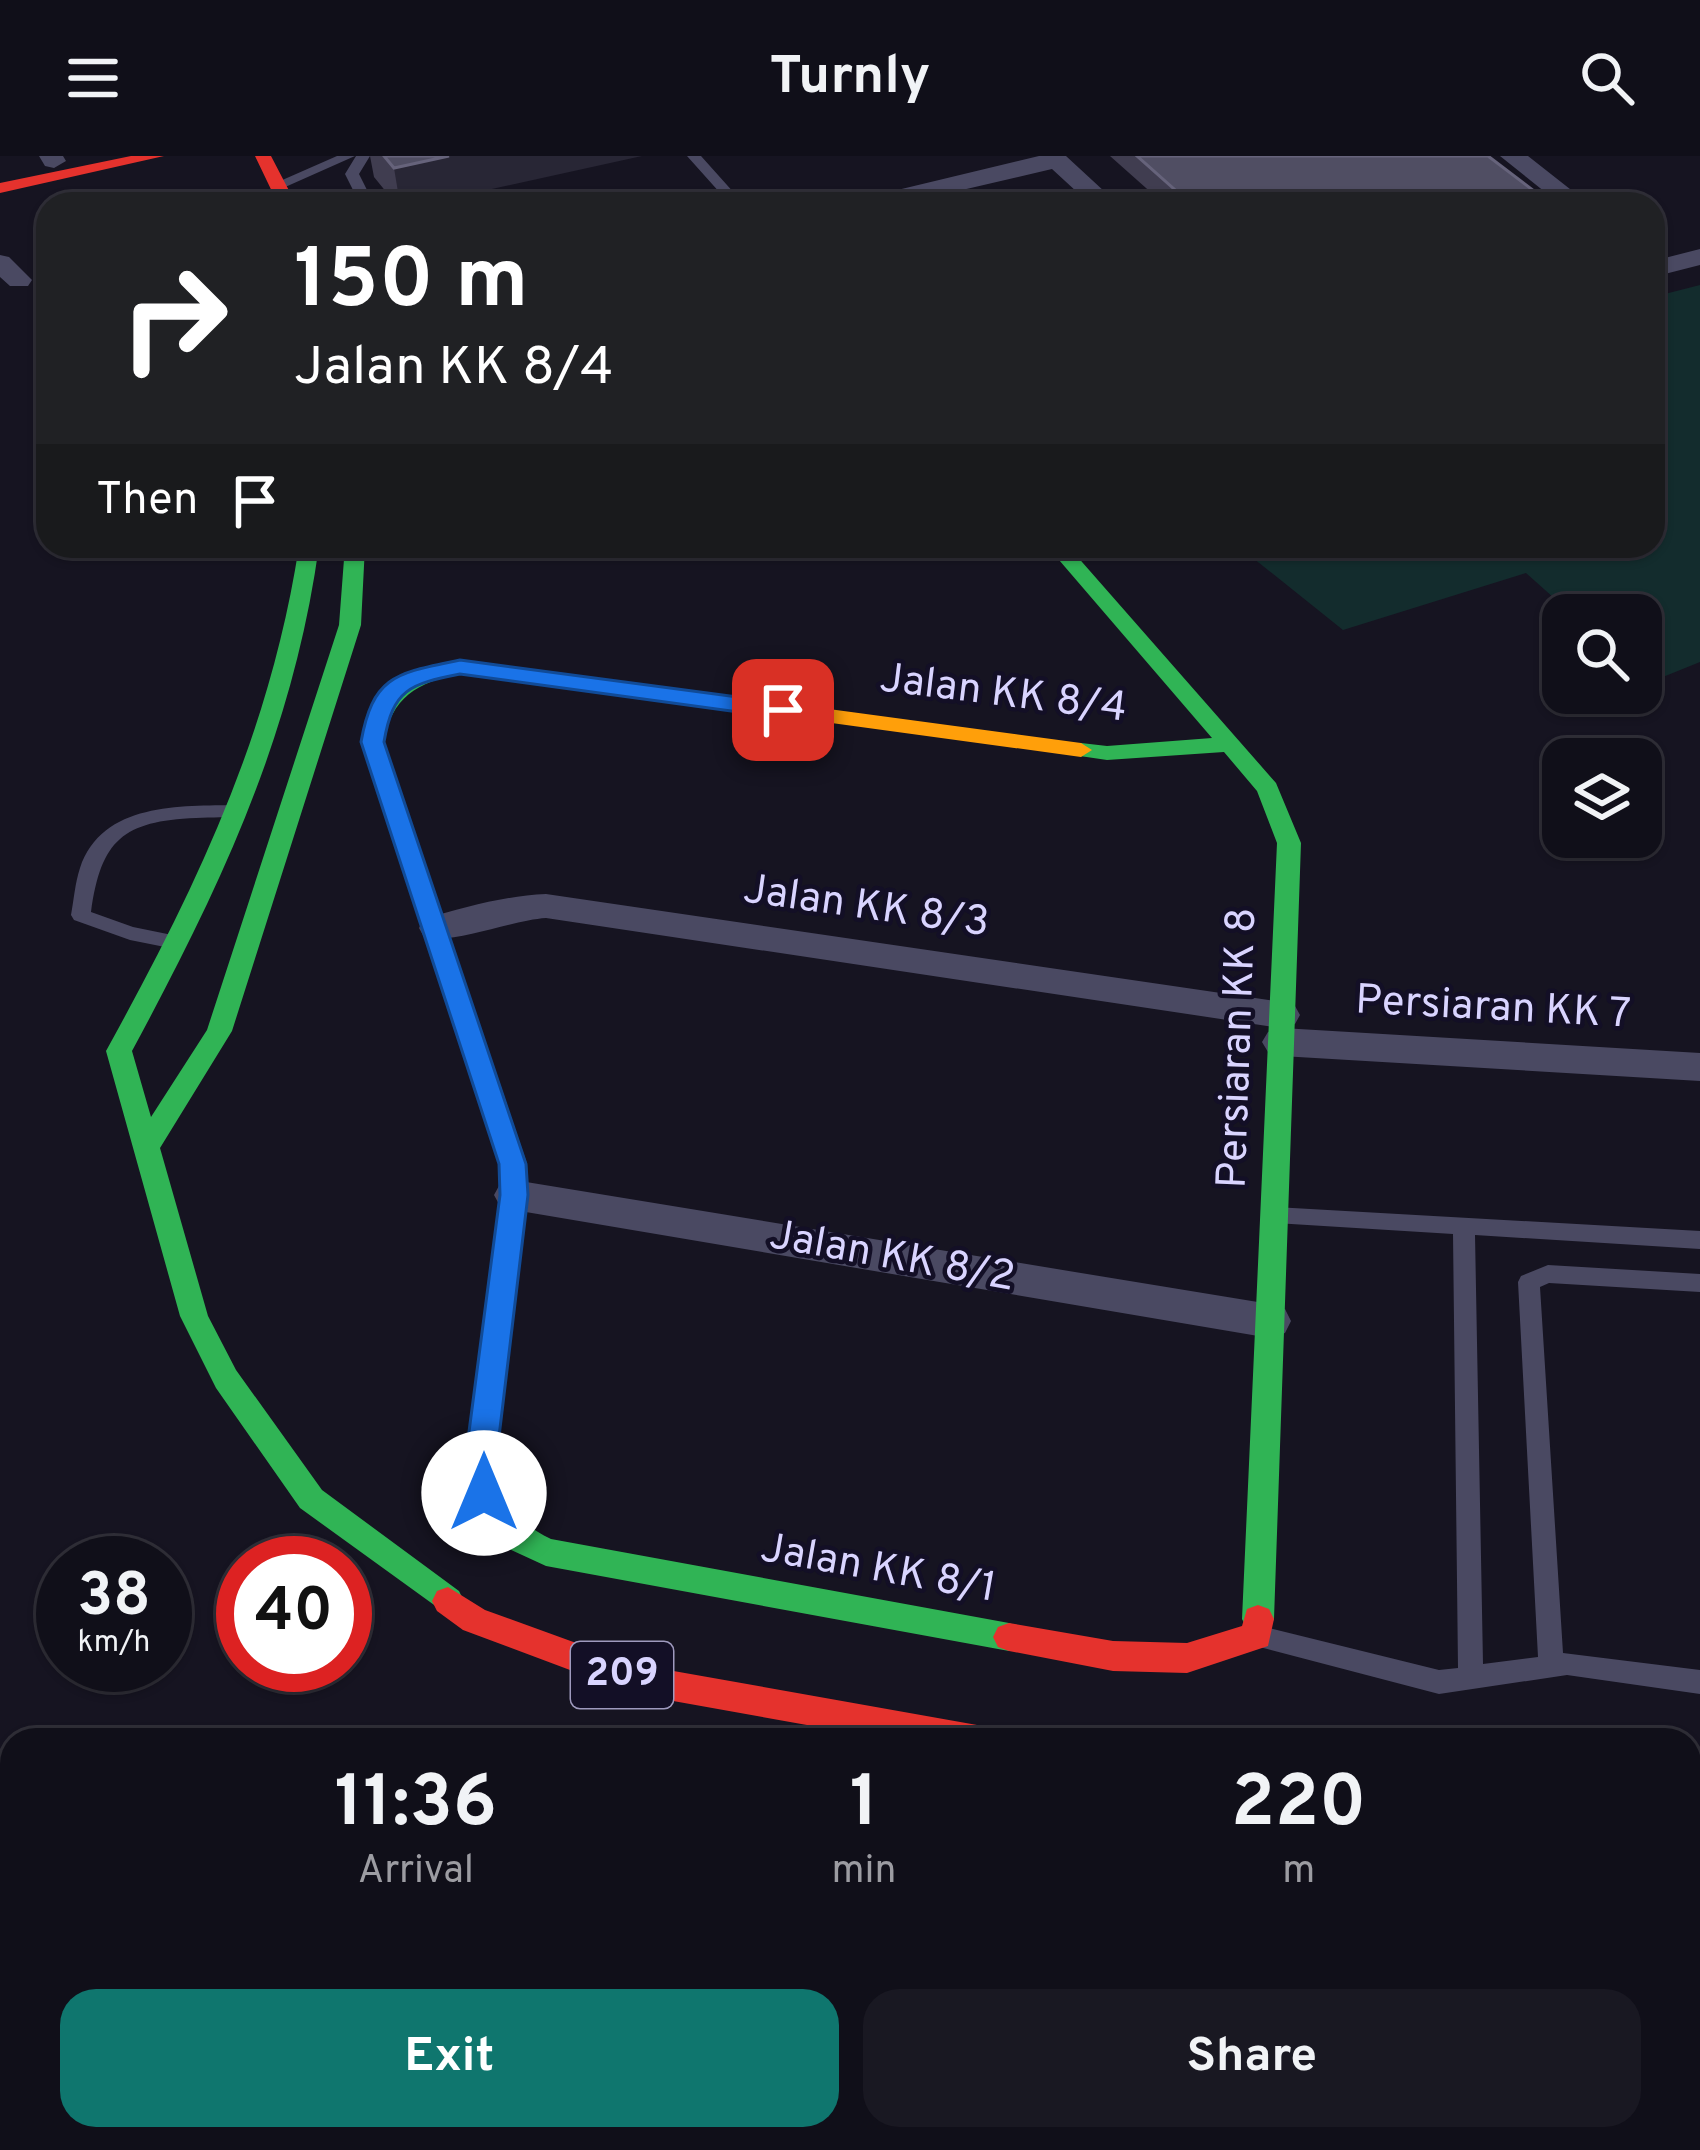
<!DOCTYPE html>
<style>
:root{--surface:#100f19;--page:#191822;--text:#f1f3f6;--muted:#9c9ca2;--line:#302f38;--accent:#0f766e}
body{margin:0;font-family:Overpass,sans-serif;background:var(--page);color:var(--text);height:100vh;display:flex;flex-direction:column;font-size:45px;white-space:nowrap}
*{box-sizing:border-box;margin:0}
p{font-size:39px;color:var(--muted)}
.icon{flex:none;width:66px;height:66px;fill:none;stroke:currentColor;stroke-width:2;stroke-linecap:round;stroke-linejoin:round}
.map{position:relative;flex:1;overflow:hidden}
.details{position:absolute;left:0px;top:1572px;width:1701px;height:423px;display:flex;flex-direction:column;background:var(--surface);border-radius:36px 36px 0 0;box-shadow:0 3px 9px #0004,0 0 0 3px var(--line)}
.details>*{flex:none}
.top-card{position:absolute;left:36px;top:36px;width:1629px;height:366px;border-radius:36px;box-shadow:0 3px 9px #0004,0 0 0 3px var(--line);background:#202124;color:#fff;overflow:hidden}
.controls{position:absolute;left:1542px;top:438px;display:grid;gap:24px}
.controls a{display:grid;place-items:center;width:120px;height:120px;border-radius:24px;background:var(--surface);box-shadow:0 3px 9px #0004,0 0 0 3px var(--line);font-size:60px}
.speed{position:absolute;left:36px;top:1380px;display:flex;gap:24px;font-size:60px;font-weight:700;text-align:center}
.speed>*{display:grid;place-content:center;width:156px;height:156px;border-radius:50%;background:var(--surface);box-shadow:0 3px 9px #0004,0 0 0 3px var(--line);line-height:1}
.speed small{font-size:30px;font-weight:400}
.speed .limit{border:18px solid #d22;background:#fff;color:#111}
.pin{position:absolute;display:grid;place-items:center;width:102px;height:102px;color:#fff;margin:-51px;border-radius:24px;box-shadow:0 6px 18px #0006}
.me{position:absolute;width:132px;margin:-66px;rotate:0deg;stroke-linejoin:round;filter:drop-shadow(0 0 9px #0008)}
.turn{display:flex;align-items:center;gap:42px;height:252px;padding:0 60px;font-size:54px}
.turn .icon{width:156px;height:156px;stroke-width:2.5}
.turn b{display:block;font-size:84px;line-height:102px}
.then{display:flex;align-items:center;height:114px;padding:0 60px;background:#0003;gap:24px;font-size:45px}
.eta{display:flex;justify-content:space-evenly;align-items:center;height:204px;text-align:center}
.eta b{font-size:72px;font-weight:700;line-height:84px}
.cta{display:flex;gap:24px;margin-top:auto;padding:24px 60px}
.cta a{flex:1;height:138px;border-radius:36px;background:var(--accent);color:#fff;font-size:48px;font-weight:700;line-height:138px;text-align:center}
.cta a+a{background:var(--page);color:var(--text)}
header{display:flex;justify-content:space-between;align-items:center;height:156px;padding:0 60px;background:var(--surface);font-size:54px;font-weight:700}
.map>svg:first-child{display:block}
</style>
<header><svg class="icon" aria-label="menu" viewBox="0 0 24 24"><path d="M4 6h16M4 12h16M4 18h16"/></svg>Turnly<svg class="icon" aria-label="search" viewBox="0 0 24 24"><circle cx="10" cy="10" r="6"/><path d="M15 15l6 6"/></svg></header>
<div class="map">
<svg width="1700" height="1994" viewBox="0 0 1700 1994">
<rect width="100%" height="100%" fill="#161421"/>
<path fill="#132c2d" d="M1700,129V506L1648,527L1641,520V459H1573L1526,417L1343,474L1238,390H1653V141Z"/>
<g fill="none" stroke-linecap="round" stroke-linejoin="round">
<path fill="#4a4962" fill-rule="evenodd" d="M337,0H355L283,32L271,29Z
M356,0H370L359,18L374,48H360L345,18Z
M687,0H701L744,48H730Z
M237,649L243,651L246,655L243,659C228,662 212,661 196,662C123,665 101,684 91,756L133,771L182,781L185,786L182,791L175,793L130,784L74,764L71,759C74,743 75,727 80,712C102,646 181,650 237,649Z
M1275,1051L1700,1075V1093L1475,1079L1483,1508L1538,1501L1518,1126L1521,1120L1548,1109L1700,1118V1136L1549,1127L1540,1131L1563,1497L1700,1514V1538L1567,1519L1439,1538L1256,1490L1253,1482L1256,1474L1265,1471L1439,1514L1458,1512L1453,1078L1275,1067L1267,1065L1264,1059L1267,1053Z
M1700,1935V1964L1689,1968V1939Z
M1632,1983H1665L1660,1994H1627Z"/>
<path fill="#4a4962" fill-rule="evenodd" d="M39,0H63L66,5L54,12L45,10Z
M1039,0H1066L1118,48H1090L1052,13L902,48H856L860,43Z
M1500,0H1528L1589,48H1560Z
M1700,93V109L1653,121V105Z
M0,99L9,101L32,124L28,130H10L0,121Z
M546,738L1282,846L1295,850L1300,859L1295,868L1282,872L1700,897V925L1281,900L1268,896L1262,886L1268,876L1281,872L546,762C512,764 453,789 424,781L419,772L424,763C465,751 504,740 546,738Z
M514,1024L1270,1148L1285,1153L1291,1165L1285,1177L1270,1182L514,1054L500,1050L494,1039L500,1028Z"/>
<path fill="#30b455" fill-rule="evenodd" d="M299,390H319C293,578 221,730 132,895L151,961L207,874L339,469L345,390H365L361,469L232,875L160,992L208,1160L236,1214L322,1334L459,1435L464,1445L459,1455L448,1459L300,1352L216,1232L180,1160L106,895C197,730 270,578 299,390Z
M1047,390H1068L1276,627L1301,687L1274,1463L1269,1473L1258,1477L1247,1473L1242,1463L1277,687L1257,635L1224,596L1107,604L1073,599L1070,594L1081,587L1107,590L1212,582Z
M460,504L591,521L602,528L591,535L460,518C417,526 391,542 384,586L527,1008L528,1039L494,1314C507,1348 517,1367 551,1383L1009,1467L1020,1471L1025,1481L1020,1491L1009,1495L546,1410L505,1391L485,1368L464,1314L500,1039L499,1008L362,586C371,530 408,513 460,504Z
M1689,1661L1700,1663V1695L1689,1693Z"/>
<path fill="#ff9f0a" fill-rule="evenodd" d="M591,521L1081,587L1092,594L1081,601L583,533V523Z"/>
<path fill="#e5322d" fill-rule="evenodd" d="M131,0H164L0,37V27Z
M255,0H271L296,48H278Z
M448,1431L485,1454L634,1508L977,1569L989,1573L993,1584H891L634,1538L463,1474L437,1455L432,1445L437,1435Z
M1258,1449L1269,1453L1274,1463L1268,1490L1187,1517L1113,1515L1009,1495L998,1491L993,1481L998,1471L1009,1467L1113,1485L1187,1487L1242,1470L1247,1453Z"/>
</g>
<path fill="#403d50" d="M370,0H384L424,48H396L374,21Z
M1110,0H1488L1551,48H1164Z"/>
<path fill="#282635" d="M449,0H642L424,48H400L394,12Z"/>
<path fill="#504e63" stroke="#66637b" stroke-width="3" d="M384,0H449L394,12Z
M1137,0H1488L1551,48H1191Z"/>
<path fill="#1a73e8" stroke="#114b97" stroke-width="3" d="M460,504L783,547L795,554L783,562L460,518C410,528 393,533 384,586L526,1008L528,1039L495,1314L500,1337L495,1346L484,1350L473,1346L464,1314L500,1039L499,1008L361,586C373,518 398,517 460,504Z"/>
<g text-anchor="middle" dominant-baseline="central" stroke-width="9" stroke-linejoin="round" paint-order="stroke">
<rect fill="#130f26" stroke="#9e99be" stroke-width="3" x="571" y="1486" width="102" height="66" rx="9"/>
<g font-size="39" font-weight="bold" fill="#d9d4ff">
<text x="622" y="1519">209</text>
</g>
<g font-size="42" fill="#d9d4ff" stroke="#130f26">
<text transform="translate(1003 539) rotate(7)">Jalan KK 8/4</text>
<text transform="translate(866 752) rotate(8)">Jalan KK 8/3</text>
<text transform="translate(1493 853) rotate(3)">Persiaran KK 7</text>
<text transform="translate(1239 892) rotate(-88)">Persiaran KK 8</text>
<text transform="translate(892 1102) rotate(10)">Jalan KK 8/2</text>
<text transform="translate(878 1414) rotate(10)">Jalan KK 8/1</text>
</g>
</g>
</svg>
<div class="controls">
<a><svg class="icon" aria-label="search" viewBox="0 0 24 24"><circle cx="10" cy="10" r="6"/><path d="M15 15l6 6"/></svg></a>
<a><svg class="icon" aria-label="layers" viewBox="0 0 24 24"><path d="M12 4l9 5-9 5-9-5zM3 14l9 5 9-5"/></svg></a>
</div>
<div class="speed"><div>38<small>km/h</small></div><div class="limit">40</div></div>
<div class="pin" style="left:783px;top:554px;background:#d93025"><svg class="icon" aria-label="arrive" viewBox="0 0 24 24"><path d="M6 21V4h12l-3 4 3 4H6"/></svg></div>
<svg class="me" style="left:484px;top:1337px" viewBox="-20 -20 40 40"><circle r="19" fill="#fff"/><path d="M0-13L10 11 0 6-10 11z" fill="#1a73e8"/></svg>
<div class="top-card">
<div class="turn"><svg class="icon" aria-label="right" viewBox="0 0 24 24"><path d="M7 20v-9h11M14 6l5 5-5 5"/></svg><div><b>150 m</b>Jalan KK 8/4</div></div>
<div class="then">Then<svg class="icon" aria-label="arrive" viewBox="0 0 24 24"><path d="M6 21V4h12l-3 4 3 4H6"/></svg></div>
</div>
<section class="details">
<div class="eta">
<div><b>11:36</b><p>Arrival</p></div>
<div><b>1</b><p>min</p></div>
<div><b>220</b><p>m</p></div>
</div>
<div class="cta"><a>Exit</a><a>Share</a></div>
</section>
</div>
